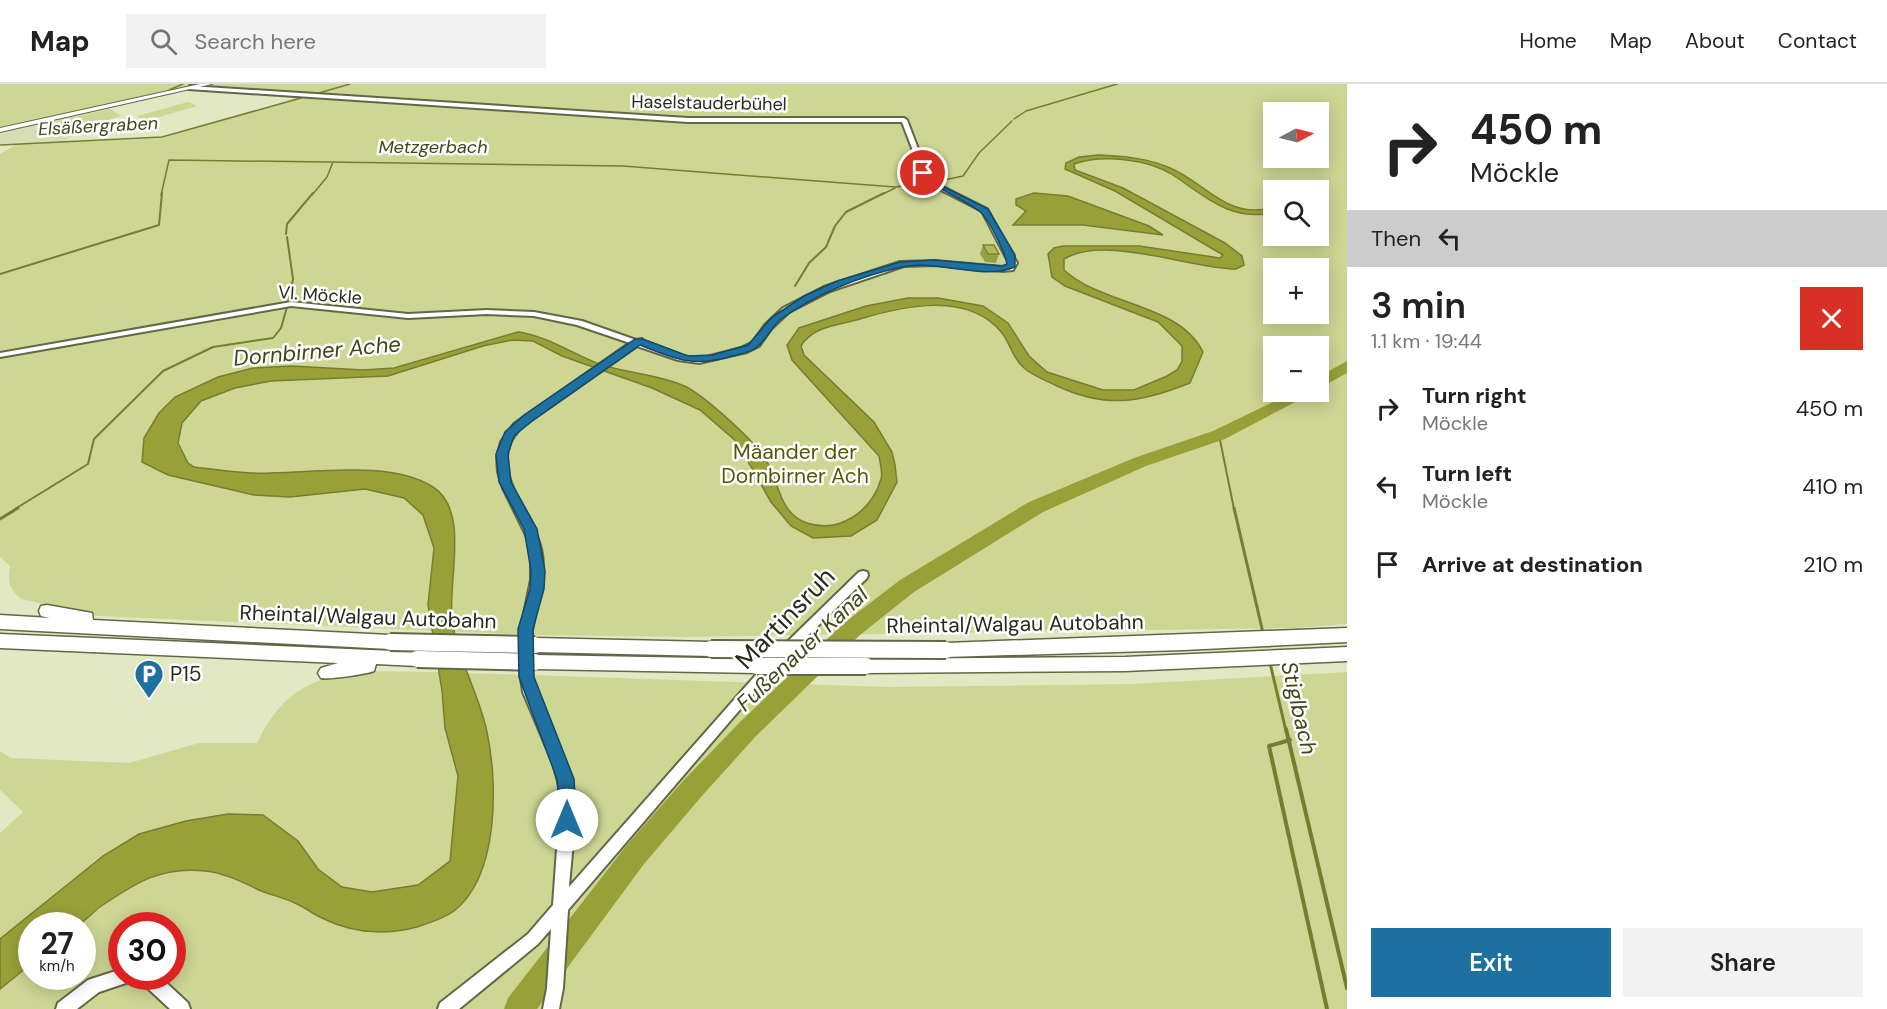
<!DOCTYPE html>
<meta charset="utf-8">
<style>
:root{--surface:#fff;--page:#f2f2f2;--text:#222;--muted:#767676;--line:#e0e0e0;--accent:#1d70a0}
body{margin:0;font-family:"DM Sans",sans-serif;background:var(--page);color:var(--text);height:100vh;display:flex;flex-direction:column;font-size:22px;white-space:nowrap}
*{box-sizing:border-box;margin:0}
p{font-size:20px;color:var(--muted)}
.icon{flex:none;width:33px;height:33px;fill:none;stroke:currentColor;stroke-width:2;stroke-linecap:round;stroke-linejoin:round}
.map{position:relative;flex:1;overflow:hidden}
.details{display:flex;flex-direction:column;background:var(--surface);width:540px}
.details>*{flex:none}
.banner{background:#fff;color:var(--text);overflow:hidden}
.needle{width:39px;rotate:83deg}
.fabs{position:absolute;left:1263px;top:18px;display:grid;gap:12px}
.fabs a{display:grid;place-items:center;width:66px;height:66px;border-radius:0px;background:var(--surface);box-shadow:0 3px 15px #0003;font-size:30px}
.speed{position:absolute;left:18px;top:828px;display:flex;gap:12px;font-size:30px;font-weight:700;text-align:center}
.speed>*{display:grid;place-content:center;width:78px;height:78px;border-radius:50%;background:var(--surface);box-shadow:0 3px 15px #0003;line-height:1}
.speed small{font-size:15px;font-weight:400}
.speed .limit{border:9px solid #d22;background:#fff;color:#111}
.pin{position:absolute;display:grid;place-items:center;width:51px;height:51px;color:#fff;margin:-26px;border:3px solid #fff;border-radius:50%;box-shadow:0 2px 6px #0007}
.me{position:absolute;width:66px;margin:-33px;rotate:0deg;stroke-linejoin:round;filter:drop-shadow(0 0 4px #0008)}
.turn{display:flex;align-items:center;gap:21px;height:126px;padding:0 24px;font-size:27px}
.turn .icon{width:78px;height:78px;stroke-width:2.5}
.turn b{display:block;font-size:42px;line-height:51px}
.then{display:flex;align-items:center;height:57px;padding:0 24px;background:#0003;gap:12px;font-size:22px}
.round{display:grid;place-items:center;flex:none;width:63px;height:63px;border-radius:0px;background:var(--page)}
.overview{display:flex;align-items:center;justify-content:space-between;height:102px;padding:0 24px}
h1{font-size:36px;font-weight:600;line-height:45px}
.button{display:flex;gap:12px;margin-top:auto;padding:12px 24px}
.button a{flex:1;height:69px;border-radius:0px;background:var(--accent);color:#fff;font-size:24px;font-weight:600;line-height:69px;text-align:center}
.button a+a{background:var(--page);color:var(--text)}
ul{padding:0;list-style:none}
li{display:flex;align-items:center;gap:18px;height:78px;padding:0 24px}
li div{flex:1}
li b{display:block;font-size:22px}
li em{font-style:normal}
header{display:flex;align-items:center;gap:36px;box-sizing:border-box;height:84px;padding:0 30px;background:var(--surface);border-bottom:2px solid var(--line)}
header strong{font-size:28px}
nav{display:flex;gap:33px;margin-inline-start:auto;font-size:21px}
.search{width:420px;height:54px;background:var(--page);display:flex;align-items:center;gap:15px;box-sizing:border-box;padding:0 21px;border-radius:0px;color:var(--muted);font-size:22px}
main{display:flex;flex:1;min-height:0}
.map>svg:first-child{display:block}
</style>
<header>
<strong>Map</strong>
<div class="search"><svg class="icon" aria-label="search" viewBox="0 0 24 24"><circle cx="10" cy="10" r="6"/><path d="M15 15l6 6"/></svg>Search here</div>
<nav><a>Home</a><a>Map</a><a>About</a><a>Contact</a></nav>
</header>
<main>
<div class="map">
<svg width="1347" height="925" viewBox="0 0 1347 925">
<rect width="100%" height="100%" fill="#e3e8c4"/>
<path fill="#d8deb3" d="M64,34L73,51L63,58L0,60V47Z"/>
<path fill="#ced694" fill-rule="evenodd" d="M0,0H204L0,44Z
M213,0H1347V540L1297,544L679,553L534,551L97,532L21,515C8,504 8,498 10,482L0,473V70L17,60L162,54L296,14L194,4ZM1274,28H1318V74H1274ZM1274,106H1318V152H1274ZM1274,184H1318V230H1274ZM1274,262H1318V308H1274Z
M188,18L197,22L145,37L137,32Z
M110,25L121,32L79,45L69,34Z
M359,587L439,588L445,644L458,692L450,777L418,801L372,808L342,803L317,783L298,757L263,731L228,730L186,737L139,750L75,794L0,855V749L23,728L0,706V667L11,674L129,679L199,659H257C281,610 306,596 359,587Z
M1347,588V925H0V905L31,880L32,892H82V842L77,841L125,806L162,788L186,785L209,787L243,797L299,820L341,843L370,849L401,847L473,804L487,772L493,730L487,647L467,589L887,603L1133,600ZM122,842H172V892H122Z"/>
<path fill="#98a138" stroke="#777d30" stroke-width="1.5" d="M1098,71C1121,72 1148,74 1170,84C1206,99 1228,137 1273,123V129C1229,137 1206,113 1173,91C1148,75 1102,70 1074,80L1075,86L1123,104L1225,159L1242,172L1244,181L1236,185C1191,185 1105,150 1064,175V186C1103,222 1179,219 1203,268L1190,299C1140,319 1105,325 1055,301C1045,296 1031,291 1023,283C1012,273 1010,259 1002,249C968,207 903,222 860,235C839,241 813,242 801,262L804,271L874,338L892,368L895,381L897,398L877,436L851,452L813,454L791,442L771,418L737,358L700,326L652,304L562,272L533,257L513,256L483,262L388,292L271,297L235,304L201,317L182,339L178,359L188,379L194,383C213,385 232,388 251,389C301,391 389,374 433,403C470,427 448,494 452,533C456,573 479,609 487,648C498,699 499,792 454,827C443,835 429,839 417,843C384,852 352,849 322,834C313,830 306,824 297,820C285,814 271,811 259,806C242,798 225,789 205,787C161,782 135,799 100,823C93,828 85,838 77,841C66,846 44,841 32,842L31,880L0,905V855L103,772L139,750L186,737L228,730L263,731L298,757L318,785L342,803L372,808L418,801L450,777L458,692L445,644L442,607L428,521L434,464L423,431L404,414L365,405L290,413L254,411L168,391L142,378L144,354L159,329L175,313L218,293L253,284L292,282L363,286L394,284L518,248C548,252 574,271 602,281C628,289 657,291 682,301C701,308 752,355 764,373C780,395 777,429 807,439C841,450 872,426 881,395C883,389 880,379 879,372L792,276L787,261L799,244L866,222L908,214H938L983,222L1008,239L1029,272L1047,288L1103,306H1134L1167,292L1177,286L1182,277V262L1158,238L1065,202L1052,193L1048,170L1054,164L1063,162H1139L1220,174L1223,171L1115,107L1065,85L1066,79L1079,73Z
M1034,109L1068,112L1149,142L1163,151L1083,141H1013L1026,127L1016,121V115Z"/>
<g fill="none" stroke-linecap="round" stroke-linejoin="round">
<path stroke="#777d30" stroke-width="1.5" d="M169,6L183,0
M312,11L350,0
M1014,35L1026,27L1117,0
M0,61L162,53L301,14
M935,98L963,92L979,69L1012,37
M161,111L169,76L623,82L895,103L928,99
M312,111L327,93L333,78
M881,111L895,104"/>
<path stroke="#777d30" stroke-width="2" d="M286,150L287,140L313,109
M287,153L293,195L288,218
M0,190L159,141L162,109
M795,202L809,179L826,163L835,142L846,128L884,109
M1219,351L1234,425
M15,425L88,380L94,355L163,287L213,263L273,254L281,244L287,223"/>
<path stroke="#777d30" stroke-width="3" d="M1234,424L1263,549
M0,435L18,424
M1270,579L1286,647"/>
<path stroke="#777d30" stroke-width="4" d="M1286,645L1347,904
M1290,656L1269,662L1327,925"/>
<path fill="#98a138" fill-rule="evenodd" d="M1347,277V289L1318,305V293Z
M1294,308H1314L1225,355L1146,382L1043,428L914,508L860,551L756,652L701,713L644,780L537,925H504L508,914L626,762L683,697L740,638L844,539L900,496L1029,418L1134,374L1213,347Z"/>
<g stroke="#636747" stroke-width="4">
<path id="minor" d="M190,2L688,34H904L907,36L928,91L943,103L987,125L1017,179L1013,186L1003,187L935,181L904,182L830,207L789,228L771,245L759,262L747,268L699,279L678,276L637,262L520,344C517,349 512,354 510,359C495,398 536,433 542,470C546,496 536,521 532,547C530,560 530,574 531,588C535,626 561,658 571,694C579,721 571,773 569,803L769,576L773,575L777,576L779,580L568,826L563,904L559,925H543L547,904L551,845L538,860L459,925H438L440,919L528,850L553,821L561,709L553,679L523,608L519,581L520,549L531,496V467L526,451L503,404L498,388L497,373L501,358L514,340L630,259L577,241L534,232L487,230L408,234L291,222L0,273V269L291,218L408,230L487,226L534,228L582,237L636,256L642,255V258L683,272L699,275L741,264L753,258L765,241L783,224L824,203L900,178L935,177L1003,183L1007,182L1009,179L982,127L939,105L923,93L902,38H688L188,5Z
M863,487L867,488L868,491L867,494L790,569L786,571L782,569L780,566L782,563L859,488Z
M122,885V892H131L129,898L99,908L77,925H56L58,919L88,896Z
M139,892H159L188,919L190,925H170L141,898Z"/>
</g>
<g stroke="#636747" stroke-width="2">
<path id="major" d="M200,0H212L0,48V44Z"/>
</g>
<g stroke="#636747" stroke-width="3">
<path id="highway" d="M47,521L92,529L93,536L390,551L396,553L398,558L396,563L390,565L0,545V531L50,534L41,532L39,527L41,522Z
M1347,544V558L1183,566L946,573L940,571L938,566L940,561L946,559Z
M0,550L417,568L423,570L425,575L423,580L417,582L376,580L374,587C367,590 327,596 321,594L318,589L321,584L338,579L0,564Z
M535,554L711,558L717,560L719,565L717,570L711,572L535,568L529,566L527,561L529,556Z
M1347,563V577L1125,587L866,589L860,587L857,582L860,577L866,575L1125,573Z
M535,571L757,575L763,577L766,582L763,587L757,589L535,585L529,583L527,578L529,573Z"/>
</g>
<use href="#minor" fill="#fff" fill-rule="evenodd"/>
<use href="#major" fill="#fff" fill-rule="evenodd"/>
<use href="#highway" fill="#fff" fill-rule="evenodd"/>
<g stroke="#636747" stroke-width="20" stroke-linecap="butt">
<path id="highway-bridge" d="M390,558L535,561
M711,565L946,566
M417,575L535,578
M757,582H866"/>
</g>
<use href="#highway-bridge" stroke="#fff" stroke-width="16"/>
</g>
<path fill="#98a047" d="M983,161L999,170L996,179L985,178L980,170Z"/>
<path fill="#b1ba53" stroke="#7c823a" stroke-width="1.5" d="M983,161H994L999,170H988Z"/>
<path fill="#1d70a0" stroke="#134968" stroke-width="1.5" d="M920,87H925L944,103L988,125L1015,171V183C981,197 939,175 902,183C860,192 816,210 781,235C771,243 765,259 754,265C748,269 739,270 732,272C694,284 675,275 640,261L532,337L514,352L508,370L511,398L537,445L545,487L544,505L533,545L534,593L574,695L576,736L574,742L567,744L561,742L557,695L519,593L518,545L530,505L531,487L524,445L499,398L496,370L505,348L524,331L635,255H643L688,272L712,271L748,261L772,233L804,212L837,197L900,178L934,176L1002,182L1007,180C1005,169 989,134 979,127C960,113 940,107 920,91Z"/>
<defs>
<g id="parking-pin" transform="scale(1.5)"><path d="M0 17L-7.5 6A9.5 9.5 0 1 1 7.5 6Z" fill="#1d70a0" stroke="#fff"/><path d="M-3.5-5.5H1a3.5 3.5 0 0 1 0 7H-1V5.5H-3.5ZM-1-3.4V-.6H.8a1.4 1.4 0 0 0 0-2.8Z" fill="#fff"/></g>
</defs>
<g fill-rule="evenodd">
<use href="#parking-pin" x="149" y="590"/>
</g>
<g text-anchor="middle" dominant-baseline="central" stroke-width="5" stroke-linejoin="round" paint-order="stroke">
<g font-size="18" fill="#292a1d" stroke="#fff">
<text transform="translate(709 19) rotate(1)">Haselstauderbühel</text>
<text transform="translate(320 211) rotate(4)">VI. Möckle</text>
</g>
<g font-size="18" font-style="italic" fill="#41451a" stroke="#fff">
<text transform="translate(98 42) rotate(-3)">Elsäßergraben</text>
<text x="433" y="63">Metzgerbach</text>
</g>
<g font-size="21" fill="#525707" stroke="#fff">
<text x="795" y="368">Mäander der<tspan x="795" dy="24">Dornbirner Ach</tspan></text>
</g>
<g font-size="21" fill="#292a1d" stroke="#fff">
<text transform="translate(368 533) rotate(2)">Rheintal/Walgau Autobahn</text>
<text transform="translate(1015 540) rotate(-1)">Rheintal/Walgau Autobahn</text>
</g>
<g font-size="21" fill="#292a1d" stroke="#fff" text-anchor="start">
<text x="170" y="590">P15</text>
</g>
<g font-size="22" font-style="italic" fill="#41451a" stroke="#fff">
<text transform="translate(317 267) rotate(-5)">Dornbirner Ache</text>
<text transform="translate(802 565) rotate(-43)">Fußenauer Kanal</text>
<text transform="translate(1299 624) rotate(77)">Stiglbach</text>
</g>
<g font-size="26" fill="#292a1d" stroke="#fff">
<text transform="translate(785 534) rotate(-46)">Martinsruh</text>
</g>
</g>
</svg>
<div class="fabs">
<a><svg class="needle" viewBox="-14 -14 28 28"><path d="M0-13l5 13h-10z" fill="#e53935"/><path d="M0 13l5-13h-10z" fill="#767676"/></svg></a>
<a><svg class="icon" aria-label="search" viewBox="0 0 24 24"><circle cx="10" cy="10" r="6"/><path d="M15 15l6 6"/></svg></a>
<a>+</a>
<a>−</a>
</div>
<div class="speed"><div>27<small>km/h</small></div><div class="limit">30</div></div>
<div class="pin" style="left:923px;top:89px;background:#d93025"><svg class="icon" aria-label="arrive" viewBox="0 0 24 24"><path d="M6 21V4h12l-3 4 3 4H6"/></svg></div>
<svg class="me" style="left:567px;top:736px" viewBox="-20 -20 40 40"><circle r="19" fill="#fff"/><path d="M0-13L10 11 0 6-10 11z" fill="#1d70a0"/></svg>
</div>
<section class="details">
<div class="banner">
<div class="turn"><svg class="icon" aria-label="right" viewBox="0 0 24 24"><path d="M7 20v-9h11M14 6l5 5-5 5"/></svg><div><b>450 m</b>Möckle</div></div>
<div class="then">Then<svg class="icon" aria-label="left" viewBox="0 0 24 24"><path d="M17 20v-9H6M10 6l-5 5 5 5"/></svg></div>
</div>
<div class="overview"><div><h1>3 min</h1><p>1.1 km · 19:44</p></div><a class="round" style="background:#d93025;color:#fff"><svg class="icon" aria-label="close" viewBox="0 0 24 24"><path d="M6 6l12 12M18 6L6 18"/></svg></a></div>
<ul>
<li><svg class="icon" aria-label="right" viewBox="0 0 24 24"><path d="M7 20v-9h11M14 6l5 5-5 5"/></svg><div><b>Turn right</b><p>Möckle</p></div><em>450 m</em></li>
<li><svg class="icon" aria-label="left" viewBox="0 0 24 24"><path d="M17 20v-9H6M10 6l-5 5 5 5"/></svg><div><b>Turn left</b><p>Möckle</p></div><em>410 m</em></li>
<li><svg class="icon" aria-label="arrive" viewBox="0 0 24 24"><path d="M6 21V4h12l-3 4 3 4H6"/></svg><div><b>Arrive at destination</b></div><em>210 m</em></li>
</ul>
<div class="button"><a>Exit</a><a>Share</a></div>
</section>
</main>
